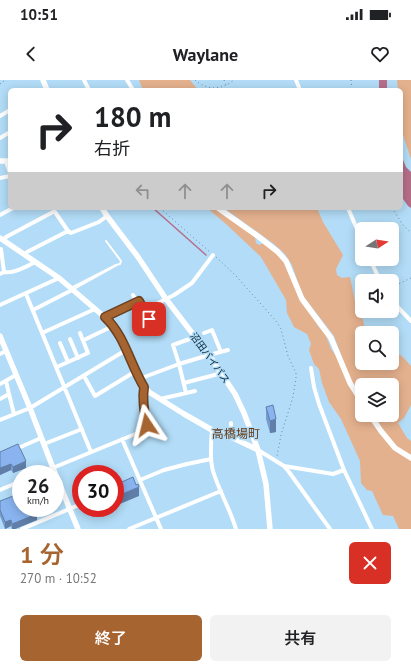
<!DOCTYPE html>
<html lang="ja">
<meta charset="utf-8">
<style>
:root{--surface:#fff;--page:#f2f2f2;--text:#202124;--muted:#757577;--accent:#a66430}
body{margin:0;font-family:"PT Sans","Noto Sans JP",sans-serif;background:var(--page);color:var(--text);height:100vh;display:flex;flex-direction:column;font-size:15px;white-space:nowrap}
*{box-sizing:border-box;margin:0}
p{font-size:13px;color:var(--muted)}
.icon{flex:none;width:22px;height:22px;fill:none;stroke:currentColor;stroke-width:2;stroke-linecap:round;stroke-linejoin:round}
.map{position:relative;height:449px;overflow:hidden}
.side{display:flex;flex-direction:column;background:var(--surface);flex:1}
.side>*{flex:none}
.top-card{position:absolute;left:8px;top:8px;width:395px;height:122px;border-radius:6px;box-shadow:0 2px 10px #0003;background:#fff;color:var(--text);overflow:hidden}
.needle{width:26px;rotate:78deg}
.controls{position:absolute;left:355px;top:142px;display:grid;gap:8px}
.controls a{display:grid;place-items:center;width:44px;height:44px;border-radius:6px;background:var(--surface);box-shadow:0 2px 10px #0003;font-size:20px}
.speed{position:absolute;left:12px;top:385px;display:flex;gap:8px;font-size:20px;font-weight:700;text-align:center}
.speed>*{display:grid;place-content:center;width:52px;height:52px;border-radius:50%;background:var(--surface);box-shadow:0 2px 10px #0003;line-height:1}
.speed small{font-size:10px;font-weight:400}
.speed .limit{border:6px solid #d22;background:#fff;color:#111}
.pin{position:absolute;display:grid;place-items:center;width:34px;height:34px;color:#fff;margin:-17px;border-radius:8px;box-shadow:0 2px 6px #0006}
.me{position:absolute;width:44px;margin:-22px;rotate:350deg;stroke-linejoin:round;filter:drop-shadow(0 0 3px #0008)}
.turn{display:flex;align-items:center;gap:14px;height:84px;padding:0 20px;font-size:18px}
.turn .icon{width:52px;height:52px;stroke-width:2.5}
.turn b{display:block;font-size:28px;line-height:34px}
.lanes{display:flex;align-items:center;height:38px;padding:0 20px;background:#0003;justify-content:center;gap:20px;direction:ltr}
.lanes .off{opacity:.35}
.round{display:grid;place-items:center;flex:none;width:42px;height:42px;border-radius:6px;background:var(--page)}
.overview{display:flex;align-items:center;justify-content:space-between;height:68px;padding:0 20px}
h1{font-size:24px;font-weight:600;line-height:30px;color:var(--accent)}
.cta{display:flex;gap:8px;margin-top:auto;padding:8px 20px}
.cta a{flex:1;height:46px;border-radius:6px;background:var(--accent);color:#fff;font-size:16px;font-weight:600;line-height:46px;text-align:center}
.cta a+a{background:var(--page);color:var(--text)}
.status{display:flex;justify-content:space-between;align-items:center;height:28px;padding:0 20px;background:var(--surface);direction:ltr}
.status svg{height:11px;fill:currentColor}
header{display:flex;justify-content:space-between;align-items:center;height:52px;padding:0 20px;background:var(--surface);font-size:18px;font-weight:600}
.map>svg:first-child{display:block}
</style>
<div class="status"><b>10:51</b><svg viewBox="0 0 49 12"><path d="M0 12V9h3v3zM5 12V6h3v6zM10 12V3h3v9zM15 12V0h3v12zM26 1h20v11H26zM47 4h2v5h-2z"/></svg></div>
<header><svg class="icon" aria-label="back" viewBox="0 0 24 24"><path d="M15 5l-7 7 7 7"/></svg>Waylane<svg class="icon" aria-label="heart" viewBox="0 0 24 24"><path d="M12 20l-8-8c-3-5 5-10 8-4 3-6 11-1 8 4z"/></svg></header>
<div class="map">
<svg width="411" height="449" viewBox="0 0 411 449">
<rect width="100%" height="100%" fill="#b2dcf7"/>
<path fill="#e4b18e" d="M139,0H190L198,10H143Z
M397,0H411V79L403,55L401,37V10H398Z
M207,128H215L255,157L256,163L259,165L264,163L272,169L285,184L312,236L318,246L325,253L331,269L338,278L349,304L362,325V335H368L379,353L411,380V449H399L393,436L383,435L372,411L367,410L361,403L360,381L341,339L329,322L322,303L319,289L314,284L309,270L311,264L307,254L294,247L287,233L286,220L261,177L226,144Z
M224,128H317L323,142L343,175L336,189L337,195L342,198L350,197L356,226L363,240L366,253H362V283H392V269L403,277L411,286V325L404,338L398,343L407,358L411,361V375L397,367L382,349L373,335H392V305H362V318L351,301L334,256L304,217L300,208L292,185L285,174L274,164Z"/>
<path fill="#b66e89" d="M401,75L406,87L411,92V128L408,126L401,116Z"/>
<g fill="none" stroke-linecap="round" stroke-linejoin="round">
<path stroke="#b66e89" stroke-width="1.5" d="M153,128L206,175"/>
<path stroke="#b66e89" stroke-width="8" d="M383,0V10"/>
<path stroke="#688da3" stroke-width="1" stroke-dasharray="1 3" stroke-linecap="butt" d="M195,0C208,11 221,10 234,0
M224,0L226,5
M351,0L352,10
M0,4L4,1V0
M160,128L211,173
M392,128L403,145L411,153
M216,177L236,196L276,241L281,249L288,276L296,293V298L293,317L281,355L277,376
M392,207L411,198"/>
<path stroke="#fff" stroke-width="2" d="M106,161L121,181L120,184
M71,208L116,185L120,184
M74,209L119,184"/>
<path stroke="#fff" stroke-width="4" d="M84,0L89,10
M127,0L133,10
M296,0L300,10
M0,36L10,30
M0,58L10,52
M6,81L10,93
M0,98L10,96
M348,128L362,161
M0,135L13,128
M3,160L6,157L53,132H55L68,151L71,153L99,142L107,136
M25,175L27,172L68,151
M370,179L380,201
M4,192C12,194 28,186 35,182
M0,194L4,192L1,169
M26,214L91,372
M133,215L137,222L139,221L153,248
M392,221L411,241
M0,225L59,198
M33,230L72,210
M144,230L174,215L192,203L213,175
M105,237L137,222
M42,253L95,229
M204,253L212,250L221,272
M70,259L78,278
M86,259L113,246
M60,263L68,282
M0,274L6,271
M57,287L88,273L80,253
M311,288L314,307L319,324L344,390
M84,296L95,316L136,291
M139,299L179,284L209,275L228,270
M184,303L222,293
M0,304L16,295
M186,313L179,284L173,265L195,257
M9,314L14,334
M0,319L9,314L6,301
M160,319L195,311
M0,340L30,328L126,270
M231,343V357
M212,350C211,361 210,381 213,391C219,411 230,429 236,449
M122,359L161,449
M44,364L82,349
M16,369L41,358
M258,370L284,386L289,392L330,449
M284,386L333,394L344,390L372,449
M38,394L145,350L147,347C145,333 142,320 144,307
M140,400L164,390L187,384L211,379
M0,410L21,401
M22,449L81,424
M129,449L221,411"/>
<path stroke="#fff" stroke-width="5.5" d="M43,0L47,10
M0,81H10
M102,128L107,136L138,177L166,219L209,275L235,314L244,333L258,370L266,404L270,449
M218,128L259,157L278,172L286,181L302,219L331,258L350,303L362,322
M0,158L59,198L108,240L119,254L141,302L144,307L149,312L184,334L212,350L231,357L258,370
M0,256L30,328L53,388L78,449
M370,335L381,351L395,368L411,378"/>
</g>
<path fill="#769bce" d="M266,327L276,352L270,353L266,339Z
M0,372L26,388L13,393L11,390L0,395Z
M0,421L37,440L15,449H12L11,446L5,449L0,436Z"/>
<path fill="#607ea7" d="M276,339V352L270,353V341Z
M26,381V388L13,393V387Z
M11,384V390L0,395V388Z
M139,407V416L115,426V417Z
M37,434V440L15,449H12V444Z
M11,440V446L5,449V442Z"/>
<path fill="#89b4ef" stroke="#607ea7" d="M273,325L276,339L270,341L266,327Z
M18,364L26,381L13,387L11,384L0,388V372Z
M133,397L136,405L138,404L139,407L115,417V405Z
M21,413V428H35L37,434L12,444L11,440L5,442L0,430V421Z"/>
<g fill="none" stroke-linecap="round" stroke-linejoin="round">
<g stroke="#6c411f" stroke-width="10">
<path id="route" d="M147,345C144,332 142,320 144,307C130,284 125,256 105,237L139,221L149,239"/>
</g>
<use href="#route" stroke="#a66430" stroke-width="7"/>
</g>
<g text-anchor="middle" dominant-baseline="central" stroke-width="3" stroke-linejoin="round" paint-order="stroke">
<g font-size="10" fill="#0d2c3d" stroke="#b2dcf7">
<text transform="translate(210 278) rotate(54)">沼田バイパス</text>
</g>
<g font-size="12" fill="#663915" stroke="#b2dcf7">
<text x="236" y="353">高橋場町</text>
</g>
</g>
</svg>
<div class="controls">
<a><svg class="needle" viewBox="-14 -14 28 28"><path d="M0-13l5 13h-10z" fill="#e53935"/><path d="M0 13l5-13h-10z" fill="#757577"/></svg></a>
<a><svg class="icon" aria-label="sound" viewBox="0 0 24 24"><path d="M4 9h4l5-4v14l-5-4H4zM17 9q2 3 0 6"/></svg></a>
<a><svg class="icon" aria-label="search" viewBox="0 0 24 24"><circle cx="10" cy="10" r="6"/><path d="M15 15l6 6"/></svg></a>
<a><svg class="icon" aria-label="layers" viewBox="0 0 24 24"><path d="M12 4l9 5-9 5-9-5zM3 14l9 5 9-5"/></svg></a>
</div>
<div class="speed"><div>26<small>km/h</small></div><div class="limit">30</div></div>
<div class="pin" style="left:149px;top:239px;background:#d93025"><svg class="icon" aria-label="arrive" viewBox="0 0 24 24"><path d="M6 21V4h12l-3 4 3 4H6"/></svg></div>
<svg class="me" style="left:147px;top:345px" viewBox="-20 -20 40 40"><path d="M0-17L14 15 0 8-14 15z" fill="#a66430" stroke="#fff" stroke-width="4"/></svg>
<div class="top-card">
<div class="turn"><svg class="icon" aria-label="right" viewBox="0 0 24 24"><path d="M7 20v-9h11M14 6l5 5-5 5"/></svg><div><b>180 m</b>右折</div></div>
<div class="lanes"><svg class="icon off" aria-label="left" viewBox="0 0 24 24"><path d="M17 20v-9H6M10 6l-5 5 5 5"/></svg><svg class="icon off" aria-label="ahead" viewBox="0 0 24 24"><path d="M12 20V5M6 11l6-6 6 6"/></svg><svg class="icon off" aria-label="ahead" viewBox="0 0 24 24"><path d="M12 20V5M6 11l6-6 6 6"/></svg><svg class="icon" aria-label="right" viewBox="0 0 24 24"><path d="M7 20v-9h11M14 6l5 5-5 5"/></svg></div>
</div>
</div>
<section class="side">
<div class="overview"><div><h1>1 分</h1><p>270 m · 10:52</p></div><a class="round" style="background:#d93025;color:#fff"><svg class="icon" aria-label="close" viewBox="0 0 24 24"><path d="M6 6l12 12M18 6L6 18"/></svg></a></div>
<div class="cta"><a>終了</a><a>共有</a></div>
</section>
